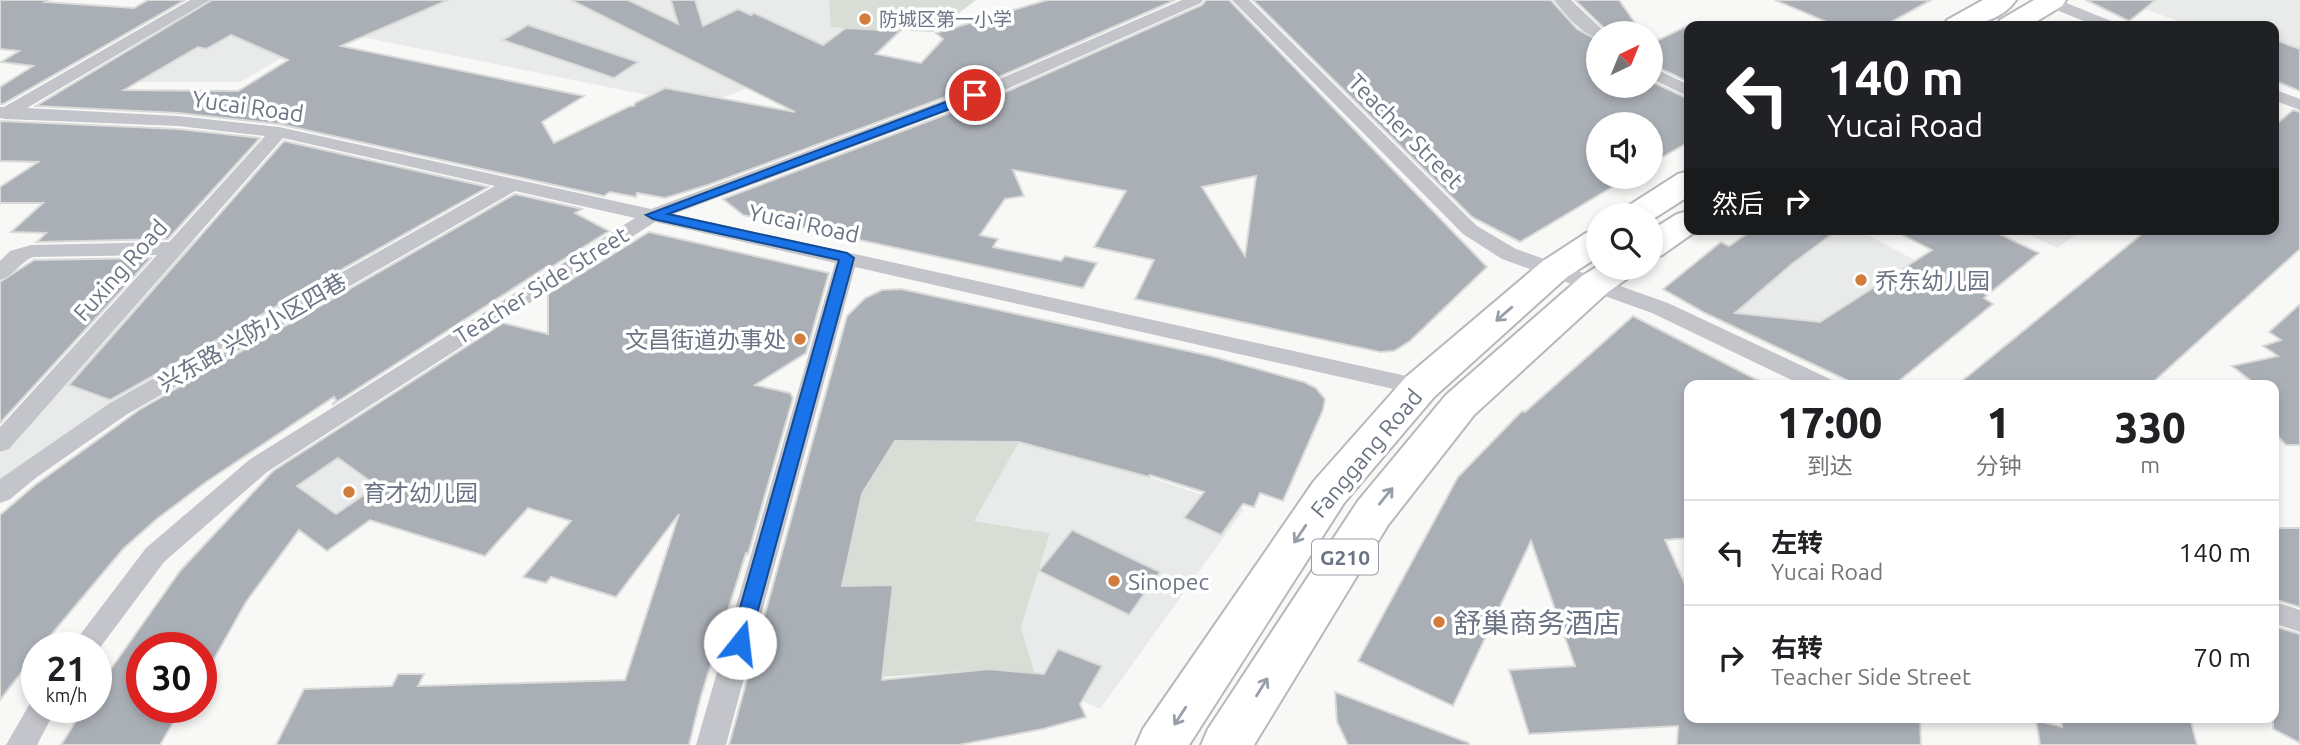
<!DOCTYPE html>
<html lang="zh">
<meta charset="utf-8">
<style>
:root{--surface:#fff;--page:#f2f2f2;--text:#202124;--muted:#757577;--line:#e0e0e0}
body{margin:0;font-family:Ubuntu,"Noto Sans SC",sans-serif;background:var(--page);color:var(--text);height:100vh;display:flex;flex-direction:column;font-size:26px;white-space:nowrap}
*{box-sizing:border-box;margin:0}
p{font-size:23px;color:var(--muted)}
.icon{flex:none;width:38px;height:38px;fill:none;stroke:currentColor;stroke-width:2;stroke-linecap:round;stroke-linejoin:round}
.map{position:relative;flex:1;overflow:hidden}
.side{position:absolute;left:1684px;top:380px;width:595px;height:343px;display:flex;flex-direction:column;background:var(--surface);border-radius:14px;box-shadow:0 4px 10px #0003}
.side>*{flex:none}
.guide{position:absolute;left:1684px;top:21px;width:595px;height:214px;border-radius:14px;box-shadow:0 4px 10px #0003;background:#202124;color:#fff;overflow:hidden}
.needle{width:46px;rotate:43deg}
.fabs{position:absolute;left:1586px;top:21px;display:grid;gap:14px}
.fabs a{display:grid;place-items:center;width:77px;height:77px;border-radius:50%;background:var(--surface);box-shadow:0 4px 10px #0003;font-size:35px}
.speed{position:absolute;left:21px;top:632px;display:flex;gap:14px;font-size:35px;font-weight:700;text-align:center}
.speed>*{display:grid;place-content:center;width:91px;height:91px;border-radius:50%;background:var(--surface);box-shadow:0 4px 10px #0003;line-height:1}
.speed small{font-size:18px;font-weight:400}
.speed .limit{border:10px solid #d22;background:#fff;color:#111}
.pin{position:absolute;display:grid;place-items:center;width:60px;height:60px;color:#fff;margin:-30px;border:4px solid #fff;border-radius:50%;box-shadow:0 2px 7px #0007}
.me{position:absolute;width:77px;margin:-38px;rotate:16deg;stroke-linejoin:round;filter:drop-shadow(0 0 5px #0008)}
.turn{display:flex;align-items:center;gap:24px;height:147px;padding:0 28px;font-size:32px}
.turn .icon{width:91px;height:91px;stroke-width:2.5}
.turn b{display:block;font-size:49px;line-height:60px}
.then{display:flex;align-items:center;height:66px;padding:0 28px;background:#0003;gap:14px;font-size:26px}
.eta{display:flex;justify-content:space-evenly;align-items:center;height:119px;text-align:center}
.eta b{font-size:42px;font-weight:800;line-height:49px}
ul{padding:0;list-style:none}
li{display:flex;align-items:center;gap:21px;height:105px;padding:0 28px;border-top:2px solid var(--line)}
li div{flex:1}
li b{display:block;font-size:26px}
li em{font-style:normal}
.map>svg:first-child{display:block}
</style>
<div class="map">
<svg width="2300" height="745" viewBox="0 0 2300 745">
<rect width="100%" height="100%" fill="#f8f9f7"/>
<path fill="#e9eaea" d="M244,0H976L933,32L846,28L802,67L701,106L362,37L294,61L280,59L240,82H121L198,47L206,49L214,44Z
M2156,0H2300V49L2273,39V26H2240L2231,23L2224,26H2205L2192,21L2187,24L2144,9Z
M1839,229H1858L1952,281L1823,322L1734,313L1789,265Z
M2018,229H2083L2057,248Z
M197,239L338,269V274L141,388L0,486V454L187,243Z
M353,424L431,476L327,551L306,535L318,526L280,497L316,473Z
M1019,442L1149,477L1244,509L1100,709L1039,683L1021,629L1050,533L973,521Z"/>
<path fill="#d8ddd6" d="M829,0H976L933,32L831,27Z
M891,440L1019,442L974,521L1050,533L1021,628L1035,673L989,669L882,677L893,585L842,586L862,494L888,452Z"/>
<path fill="#aaafb6" stroke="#dadbd9" stroke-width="2" fill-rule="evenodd" d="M0,0H48L45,2L134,8L148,0H185L3,104H0V87L33,66L1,62L19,51L0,49Z
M212,0H448L341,46L584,96L542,122L554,143L630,106H634L635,103L665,88L795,112L571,0H628L678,24L671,0H695L703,26L738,9L751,15L754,13L823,45L846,28L900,31L876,54L921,63L943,39L936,33L1047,0H1175L994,79L708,185L665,198L637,193L636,197L610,192L604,196L279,124L178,113L36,106ZM231,35L288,60L238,91L124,90L198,47L206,49Z
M1206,0H1229L1487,267L1410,341L1394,351L1380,352L1135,299L1154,260L1094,247L1126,191L1013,170L1024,196L1005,199L980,235L998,239L993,247L1061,261L1065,256L1097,263L1083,288L743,215L723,199L1008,91L1202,5ZM1256,176L1250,220L1245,256L1202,187Z
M1253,0H1551L1577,29L1598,40V86H1650V81L1689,99V142L1650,164V124H1598V177H1629L1520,242L1472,217Z
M1575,0H1619L1642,33H1609Z
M1775,0H1931L1884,26H1836Z
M2086,0H2156L2129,21Z
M528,25L638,62L614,78L503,40Z
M1689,25V82L1650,64V44Z
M2273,39L2300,49V91L2273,80Z
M2293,110L2300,112V249L2150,385H1957L2148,229H2273V127Z
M0,121L178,129L260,138L168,239L37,242L46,233L11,232L43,203H0V187L38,162L0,161Z
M284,141L488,187L110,400L69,385Z
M515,194L582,209L575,213L609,231L548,269V266L332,405L336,400L334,397L206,482L158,518L123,549L40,648H37V652L0,700V515L35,485L139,410Z
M1754,229H1839L1792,264L1735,313L1820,322L1932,250L1891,229H1989L2039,253L1984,298L1993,304L1894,385H1857L1705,313L1663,289L1721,242L1729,246Z
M649,232L829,273L806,353L755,385L790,393L793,398L748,554L746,553L701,696L689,745H276L304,689L392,686L398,674H424L418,686L625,680L679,514L616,597L551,577L546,583L523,577L571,521L528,508L485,556L370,520L327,551L299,530L246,602L201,682V648H142V707H182L160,745H61L85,707H96V690L180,571L273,471L503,323L548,334V294ZM338,458L377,486L336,514L297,486Z
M151,258L0,423V282L34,260Z
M901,289L1211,356L1304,382L1316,388L1325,399L1323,410L1283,501L1260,493L1254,507L1243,504L1221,535L1184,518L1204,492L1150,475L1149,477L1019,442L895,441L862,494L842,586L893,585L882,680L989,669L1044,674L1058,649L1102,666L1080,704L1086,717L1043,729L958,745H729L847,316L865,298L882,290Z
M2300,304V445H2286L2273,431V385H2256L2232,366L2278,356L2263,346L2281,340L2269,332Z
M1633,316L1767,385H1689V538L1665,540L1689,593V718H1920L1921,745H1677L1678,726L1529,734L1509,670L1575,666L1531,541L1453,706L1358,661L1458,477L1522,411L1525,412Z
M2273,528H2300V607L2273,599Z
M1072,530L1160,572L1129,615L1039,571Z
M2273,626L2300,634V743L2273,729Z
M1335,692L1469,743V745H1348L1337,722Z
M2061,718H2190L2197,745H2040L2036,720L2062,727Z"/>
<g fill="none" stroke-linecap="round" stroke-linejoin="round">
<g stroke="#b6b8bc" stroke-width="4">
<path id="highway" d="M1983,0H2016C2000,23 1969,27 1943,26L1947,20Z
M2034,0H2066L2062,6L2029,26H1996L2000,20Z
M1689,171V196L1650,221V215H1620L1625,208L1678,174Z
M1689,211V229H1699L1662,255L1650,258V231L1677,214Z
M1598,230V257L1567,277L1434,397L1344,503L1189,745H1136L1143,729L1314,481L1406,377L1543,261L1586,233Z
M1598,266L1637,268L1631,276L1608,292L1474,415L1388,525L1254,745H1201L1208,729L1358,501L1446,395L1582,276Z"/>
</g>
<path fill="#c3c5ca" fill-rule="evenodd" d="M190,0H210L27,108L178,116L279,127L651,209L995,81L1182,0H1203L1201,3L1007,89L674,214L1420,379L1428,381L1432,387L1428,393L1420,395L855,267L726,745H696L835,263L655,222L267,472L164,562L96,653V648H70L146,548L249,460L635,218L515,191L126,415L37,477L9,500L0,503V479L110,403L495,186L283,138L9,449L0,452V427L157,255L33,257C20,262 14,276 0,280V261L10,251L31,245L169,242L265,136L178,126L5,119L0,118V107H4Z
M1232,0H1249L1477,226L1516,249L1668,303L1830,379L1833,385H1802L1652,313L1502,259L1463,234Z
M1554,0H1571L1606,33H1598V38C1580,33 1565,14 1554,0Z
M2043,0H2059L2116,23L2118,26H2096L2044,5Z
M1650,66L1689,85V97L1650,78Z
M2273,89L2300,99V110L2273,100Z
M2273,601L2300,610V632L2273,623Z
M37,696V707H57L37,745H6L33,698Z"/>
<use href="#highway" fill="#fff" fill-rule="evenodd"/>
</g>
<defs><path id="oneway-shaft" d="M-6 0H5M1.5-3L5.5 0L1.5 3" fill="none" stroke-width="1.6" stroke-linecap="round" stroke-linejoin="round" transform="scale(1.75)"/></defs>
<g stroke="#979ea9">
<use href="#oneway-shaft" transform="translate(1504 314) rotate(139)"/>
<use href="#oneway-shaft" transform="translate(1386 496) rotate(-51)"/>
<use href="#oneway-shaft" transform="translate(1300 534) rotate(124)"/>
<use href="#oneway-shaft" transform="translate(1262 687) rotate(-58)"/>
<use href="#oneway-shaft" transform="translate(1180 716) rotate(123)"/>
</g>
<path fill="#1a73e8" stroke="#114b97" stroke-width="2" d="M975,91L979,92V98L668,214L847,253L854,258L749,643L747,649L740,652L733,649L730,643L839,260L653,219L646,215Z"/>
<g fill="#d27d3e" stroke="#fff" stroke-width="2.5">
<circle cx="865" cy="19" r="7"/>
<circle cx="1861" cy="280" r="7"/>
<circle cx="800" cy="339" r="7"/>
<circle cx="349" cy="492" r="7"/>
<circle cx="1114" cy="581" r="7"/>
<circle cx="1439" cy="622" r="7"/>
</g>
<g text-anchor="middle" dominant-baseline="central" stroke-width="7" stroke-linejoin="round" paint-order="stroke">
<g font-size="19" fill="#6b7484" stroke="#fff" text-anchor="start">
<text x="879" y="19">防城区第一小学</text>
</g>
<rect fill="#fff" stroke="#979ea9" stroke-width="2" x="1312" y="539.5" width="66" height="35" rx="5"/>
<g font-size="21" font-weight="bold" fill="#6b7484">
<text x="1345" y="557">G210</text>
</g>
<g font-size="23" fill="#6b7484" stroke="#fff">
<text transform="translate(248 106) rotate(8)">Yucai Road</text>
<text transform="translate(1406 131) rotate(45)">Teacher Street</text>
<text transform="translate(804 223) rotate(12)">Yucai Road</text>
<text transform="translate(120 270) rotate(-48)">Fuxing Road</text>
<text transform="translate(541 285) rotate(-32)">Teacher Side Street</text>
<text transform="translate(252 332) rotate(-30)">兴东路 兴防小区四巷</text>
<text transform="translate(1366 453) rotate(-50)">Fanggang Road</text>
</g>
<g font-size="23" fill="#6b7484" stroke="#fff" text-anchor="start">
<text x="1875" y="280">乔东幼儿园</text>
<text x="786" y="339" text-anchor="end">文昌街道办事处</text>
<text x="363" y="492">育才幼儿园</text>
<text x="1128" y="581">Sinopec</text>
</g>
<g font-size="28" fill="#6b7484" stroke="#fff" text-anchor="start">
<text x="1453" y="622">舒巢商务酒店</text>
</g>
</g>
</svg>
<div class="fabs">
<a><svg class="needle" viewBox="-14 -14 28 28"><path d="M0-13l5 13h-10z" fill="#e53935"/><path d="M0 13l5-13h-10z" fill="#757577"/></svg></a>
<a><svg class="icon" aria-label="sound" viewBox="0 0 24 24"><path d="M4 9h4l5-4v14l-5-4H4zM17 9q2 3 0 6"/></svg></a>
<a><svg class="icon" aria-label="search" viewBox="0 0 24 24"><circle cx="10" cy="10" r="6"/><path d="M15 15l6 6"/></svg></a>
</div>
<div class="speed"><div>21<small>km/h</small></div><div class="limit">30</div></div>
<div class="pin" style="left:975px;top:95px;background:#d93025"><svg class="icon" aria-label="arrive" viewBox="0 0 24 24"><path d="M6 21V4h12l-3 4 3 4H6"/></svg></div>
<svg class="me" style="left:740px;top:643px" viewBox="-20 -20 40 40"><circle r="19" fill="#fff"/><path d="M0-13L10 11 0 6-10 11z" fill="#1a73e8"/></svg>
<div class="guide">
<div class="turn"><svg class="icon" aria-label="left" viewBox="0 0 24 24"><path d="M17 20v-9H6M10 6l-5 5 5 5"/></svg><div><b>140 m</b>Yucai Road</div></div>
<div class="then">然后<svg class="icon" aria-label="right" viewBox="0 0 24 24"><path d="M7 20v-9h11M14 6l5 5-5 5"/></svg></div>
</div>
<section class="side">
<div class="eta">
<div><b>17:00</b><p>到达</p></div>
<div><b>1</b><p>分钟</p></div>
<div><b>330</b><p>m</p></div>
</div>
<ul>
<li><svg class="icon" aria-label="left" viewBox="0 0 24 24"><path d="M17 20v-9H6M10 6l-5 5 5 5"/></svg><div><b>左转</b><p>Yucai Road</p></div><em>140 m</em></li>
<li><svg class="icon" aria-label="right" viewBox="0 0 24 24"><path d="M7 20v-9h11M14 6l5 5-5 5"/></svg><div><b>右转</b><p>Teacher Side Street</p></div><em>70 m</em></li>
</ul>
</section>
</div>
